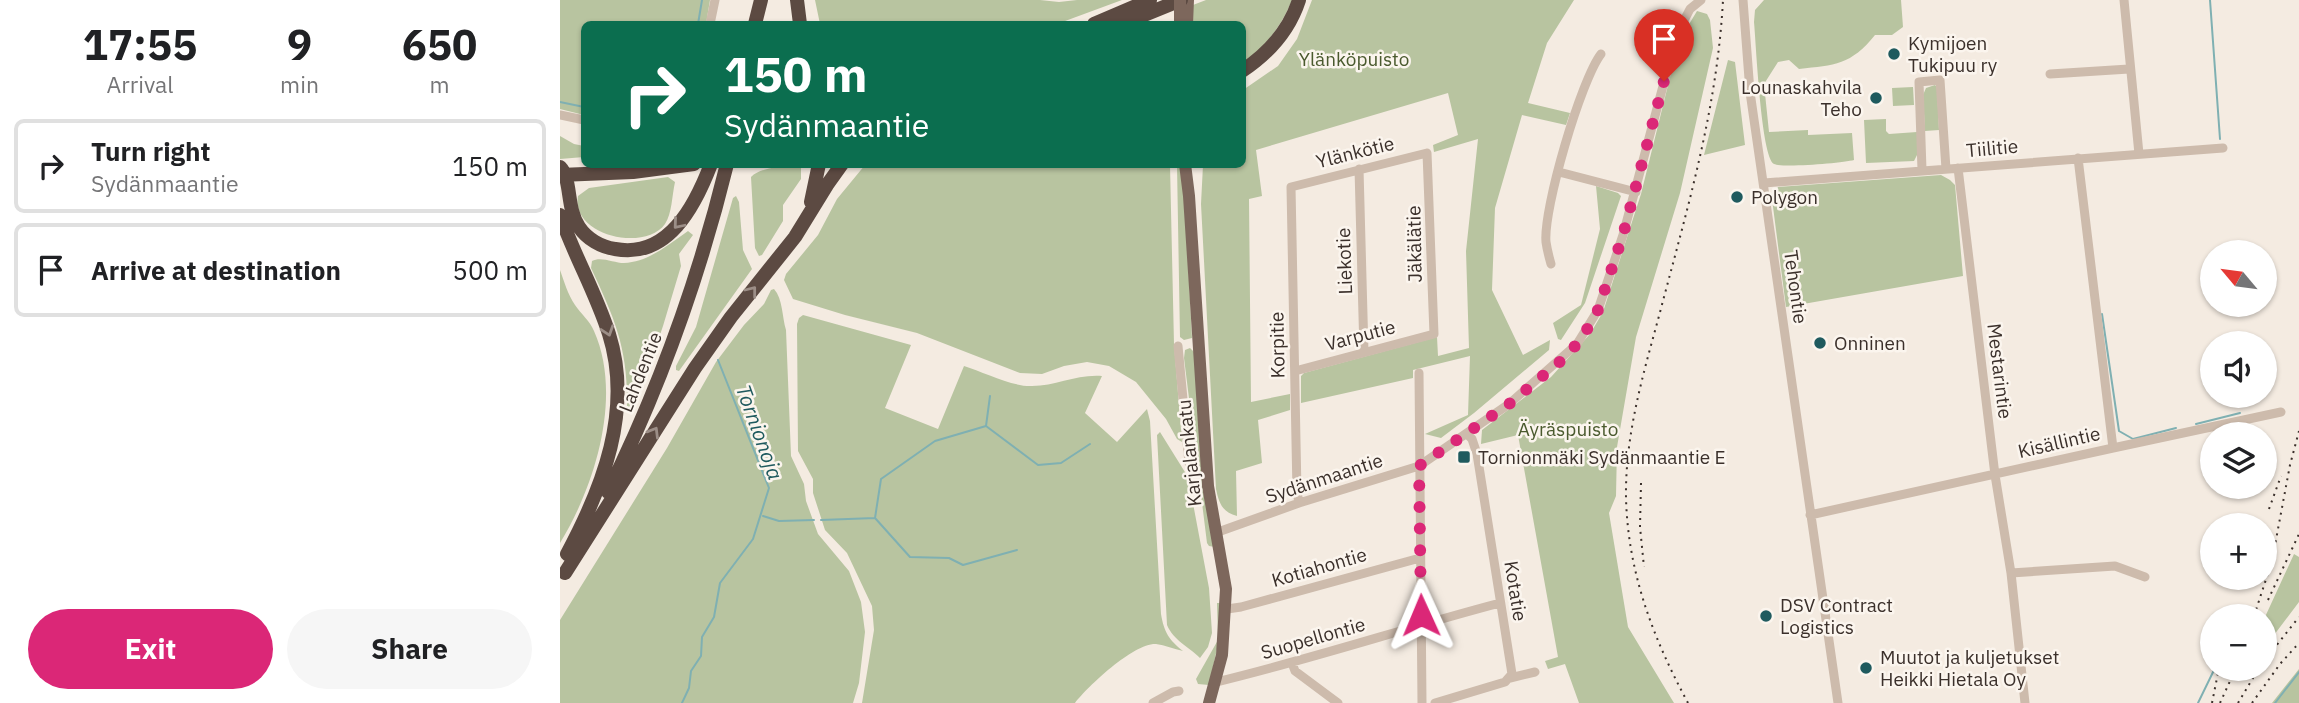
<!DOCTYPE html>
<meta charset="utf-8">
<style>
:root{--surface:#fff;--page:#f6f6f6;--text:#202124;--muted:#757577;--line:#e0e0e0;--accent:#db2777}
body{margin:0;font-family:"IBM Plex Sans",sans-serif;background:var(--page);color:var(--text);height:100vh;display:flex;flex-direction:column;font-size:26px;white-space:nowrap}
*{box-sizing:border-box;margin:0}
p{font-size:23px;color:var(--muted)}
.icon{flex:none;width:38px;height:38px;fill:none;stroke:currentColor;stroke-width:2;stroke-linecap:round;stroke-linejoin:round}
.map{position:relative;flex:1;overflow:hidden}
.sheet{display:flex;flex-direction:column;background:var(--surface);width:560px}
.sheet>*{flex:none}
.banner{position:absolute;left:21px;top:21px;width:665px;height:147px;border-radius:10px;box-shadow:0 2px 5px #0004;background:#0b6e4f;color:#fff;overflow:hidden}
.needle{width:46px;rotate:299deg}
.buttons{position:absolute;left:1640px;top:240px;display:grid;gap:14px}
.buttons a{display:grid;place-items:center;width:77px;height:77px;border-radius:50%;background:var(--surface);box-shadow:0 2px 5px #0004;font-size:35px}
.pin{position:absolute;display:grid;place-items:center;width:60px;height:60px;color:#fff;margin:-72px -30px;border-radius:50% 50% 50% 0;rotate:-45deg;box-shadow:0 0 7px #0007}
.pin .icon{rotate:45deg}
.me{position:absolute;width:77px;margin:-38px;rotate:359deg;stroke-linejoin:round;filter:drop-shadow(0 0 5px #0008)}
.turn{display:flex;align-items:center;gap:24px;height:147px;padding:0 28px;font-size:32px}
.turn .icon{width:91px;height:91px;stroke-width:2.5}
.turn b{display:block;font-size:49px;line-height:60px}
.eta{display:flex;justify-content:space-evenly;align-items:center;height:119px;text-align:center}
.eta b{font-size:42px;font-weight:700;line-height:49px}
.cta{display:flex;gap:14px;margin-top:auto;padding:14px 28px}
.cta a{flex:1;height:80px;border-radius:42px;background:var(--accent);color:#fff;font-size:28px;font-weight:700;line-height:80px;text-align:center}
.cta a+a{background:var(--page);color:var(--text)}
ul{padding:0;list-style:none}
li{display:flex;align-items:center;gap:21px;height:94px;margin:0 14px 10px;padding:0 14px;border:4px solid var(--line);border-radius:10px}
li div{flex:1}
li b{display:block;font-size:26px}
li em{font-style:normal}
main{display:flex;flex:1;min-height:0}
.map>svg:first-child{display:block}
</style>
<main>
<section class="sheet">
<div class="eta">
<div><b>17:55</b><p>Arrival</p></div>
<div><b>9</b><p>min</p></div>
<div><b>650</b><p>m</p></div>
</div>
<ul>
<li><svg class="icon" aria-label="right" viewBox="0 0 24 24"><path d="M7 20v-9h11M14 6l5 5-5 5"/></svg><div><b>Turn right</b><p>Sydänmaantie</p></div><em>150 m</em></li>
<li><svg class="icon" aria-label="arrive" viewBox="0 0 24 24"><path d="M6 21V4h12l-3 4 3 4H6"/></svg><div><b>Arrive at destination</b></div><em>500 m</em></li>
</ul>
<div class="cta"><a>Exit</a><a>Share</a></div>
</section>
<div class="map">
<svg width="1739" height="703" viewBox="0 0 1739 703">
<rect width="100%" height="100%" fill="#f4ebe1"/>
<path fill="#b8c4a0" d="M0,0H150L146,24H24V115L0,109Z
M255,0H480L499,2L517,0H562L497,24H260Z
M646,0H732C721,27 706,46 683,63L682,24H632L633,5Z
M752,0H1014L987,43L968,103L1010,113L1006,125L962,115L935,208L932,290L963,355L990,340L989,350L914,413L881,438L865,434L908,415L910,356L853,370V378L741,403V376L744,373L877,337L878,356L909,348L906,251L918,139L874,152L873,145L898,135L888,93L696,150L702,196L689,199L691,402L730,394V410L698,420L702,463L676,471L677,516C662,512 659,503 656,489L641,204L643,165L682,164L683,90L718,66L737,39Z
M1204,0H1341L1343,27L1332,35H1315C1291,65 1275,65 1239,69L1229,60L1218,62L1204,84L1209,132L1248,130V135L1292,133L1294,160C1283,163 1223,168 1214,164C1201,157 1196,42 1194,22L1195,10Z
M1137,11L1147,14L1150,20L1153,48L1120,193L1076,337L1057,447L1056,496L1049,513L1068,627L1114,703H1019L1005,664L988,669L985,661L998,657L958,435L921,444L922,430L991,377L1030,334L1043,312L1081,194L1116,53L1125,31Z
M1168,60L1175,62L1185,145L1144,155Z
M1375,85L1377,87L1379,130L1365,131L1363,95L1366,88Z
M1353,87L1354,105L1333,106L1332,88Z
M1326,119V131L1329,134L1357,132L1358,153L1354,161L1306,163L1304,120Z
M0,136L14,144L24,146V157L0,159Z
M231,165H241V179L223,205V221L202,255L199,256L195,248L191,177C200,168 218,167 231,165Z
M305,165H610L614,344L622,442L617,439L606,419L576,382L549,366L527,362L504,366L482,374L460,373L357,333L285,315L233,299L224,280L226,274L258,235L277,199Z
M617,165H623L632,338L624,340L620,337Z
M1381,175L1390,180L1395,185L1403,276L1226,307L1212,199L1218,187Z
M108,177L115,182C112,195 112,214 105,224C85,252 11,236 18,196L29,188Z
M1036,186L1058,193L1061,196L1025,303L1001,340L998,339L993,323L1021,305L1040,229Z
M176,196L179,202L183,250L192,269L119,371L116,370V366L136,327L173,198Z
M128,231L133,235L119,254L121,266L103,326L90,364L70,409L67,406C68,349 55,319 31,268L32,261C41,256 54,263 64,263C89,262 109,244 128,231Z
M0,270C4,281 8,295 15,305C21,314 30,321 34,331C63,396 35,486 0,543Z
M214,289C223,299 222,317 226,330L231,456L244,484L246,501L258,534L289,571L301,602L305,632L299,683L293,703H0V620L107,448L156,362L184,325L204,304L211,290Z
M243,315L351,345L325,408L378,429L404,366C423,372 453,387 472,386C496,386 517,374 542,376L525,413L557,442L587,409L590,421L601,614C604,632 609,640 623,651C614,649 605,645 596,644C574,643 528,686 515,703H302L314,630L312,606L287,553L265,530L253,493V479L238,451L237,324L239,318Z
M630,348L634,352L655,547L649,546L647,543L624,358L625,350Z
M600,432L628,477L649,588L652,633L648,647L640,658C628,646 614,641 607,625L597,435Z
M1734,554L1739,557V602L1705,647V617Z
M657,603H661L659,640L649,685L638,684L636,679L658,640Z
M1739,669V703H1712Z"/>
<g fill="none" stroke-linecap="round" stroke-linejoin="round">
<path stroke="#7fb0b2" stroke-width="2" d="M1650,0L1660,139
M138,24L142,0
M0,102L24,107
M1542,314L1559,431L1573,439L1616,428
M1636,424L1680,413
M426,426L430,396
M203,516L219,521L254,520
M315,518L321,479L375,441L426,426L478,465L501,463L530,444
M261,520L315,518L350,557L389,558L403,565L457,550
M122,703L129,688L131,671L141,656L142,637L154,617L160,583L193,539L209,488L158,360
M1638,703L1655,668
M1715,703L1739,672"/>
<path stroke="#cdbbac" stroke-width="9" d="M1183,0L1190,92L1278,703
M1564,0L1579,154
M150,24L155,0
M1490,74L1569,69
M0,115L24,120
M1398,168L1435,475L1451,573L1465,703
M799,169L804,352
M1362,170L1359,82L1380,80L1386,169
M999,172L1076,192
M1204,183L1663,148
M991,264C989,257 987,249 986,242C983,209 1021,80 1041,54
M618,346L629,463
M735,371L874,334L867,153L731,187L737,492L739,503
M859,373L862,703
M1553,448L1721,412
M1250,515L1553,448L1518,158
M658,532L739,503L859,466L949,404L1017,344L1038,310L1063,235L1117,34L1130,9L1141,0
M1451,573L1555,566L1585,577
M667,609L681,607L860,558
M732,663L735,671L778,703
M950,678L975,672
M656,682C752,659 845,628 940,603
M593,703L613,692L619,691
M875,703L945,682L952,674L917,454L912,439L907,434"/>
<path stroke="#7d675c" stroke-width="12" d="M627,24L628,0
M625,164L629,196L648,486L666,589L662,655L649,703"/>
<path stroke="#5c4a42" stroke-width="14" d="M237,0L240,24
M195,24L201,0
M534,24L590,0
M562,24L621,0
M682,71C709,53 729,31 739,0
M0,167C12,179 6,208 19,227C27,239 41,247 55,249C108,259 135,206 151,164
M0,175L73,172L134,164
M251,202L259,164
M0,215C14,255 36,293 49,334C73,410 43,487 7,554
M48,492C100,387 139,278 167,164
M5,573L135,368L171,317L235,237L267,185L282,164"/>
<path stroke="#3b302b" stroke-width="2" stroke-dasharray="2 5" stroke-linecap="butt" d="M1081,483L1080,527L1084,567
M1709,509L1721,476
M1708,600L1739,534
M1670,616L1674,603
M1694,616L1712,561L1730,465L1739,431
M1704,661L1739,617
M1128,703C1093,638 1068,573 1066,498C1065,435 1083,375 1099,316C1127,209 1157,111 1163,0
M1652,703L1659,668
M1660,703L1676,668
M1678,703L1699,668
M1692,703L1720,664L1739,643"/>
<path stroke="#7d675c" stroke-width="12" d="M620,24V0"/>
</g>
<defs><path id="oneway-chevron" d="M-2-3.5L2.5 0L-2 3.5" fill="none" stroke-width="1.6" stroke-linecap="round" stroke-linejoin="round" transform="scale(1.75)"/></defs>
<g stroke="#9c8e87">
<use href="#oneway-chevron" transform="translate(118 224) rotate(130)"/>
<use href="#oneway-chevron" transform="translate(192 291) rotate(-52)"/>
<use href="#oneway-chevron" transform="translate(48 331) rotate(72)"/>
<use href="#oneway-chevron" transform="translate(94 432) rotate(-59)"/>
</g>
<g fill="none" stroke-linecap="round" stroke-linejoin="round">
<path stroke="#db2777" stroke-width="12" stroke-dasharray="0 21.6" d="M861,615L859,466L949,404L1002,360L1017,344L1030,325L1038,310L1063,235L1104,81"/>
</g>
<g fill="#1f5a5e" stroke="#fbf5ee" stroke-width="2.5">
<circle cx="1334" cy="54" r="7"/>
<circle cx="1316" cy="98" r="7"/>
<circle cx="1177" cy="197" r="7"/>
<circle cx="1260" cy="343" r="7"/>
<rect x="897" y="450" width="14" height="14" rx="3.5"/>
<circle cx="1206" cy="616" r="7"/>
<circle cx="1306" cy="668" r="7"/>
</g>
<g text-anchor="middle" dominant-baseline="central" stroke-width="5" stroke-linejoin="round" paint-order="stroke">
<g font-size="19" fill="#3b302b" stroke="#fbf5ee" text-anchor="start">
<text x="1348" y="43">Kymijoen<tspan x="1348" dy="22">Tukipuu ry</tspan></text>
<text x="1302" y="87" text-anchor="end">Lounaskahvila<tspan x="1302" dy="22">Teho</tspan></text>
<text x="1191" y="197">Polygon</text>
<text x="1274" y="343">Onninen</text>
<text x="918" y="457">Tornionmäki Sydänmaantie E</text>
<text x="1220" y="605">DSV Contract<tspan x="1220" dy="22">Logistics</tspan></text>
<text x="1320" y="657">Muutot ja kuljetukset<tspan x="1320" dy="22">Heikki Hietala Oy</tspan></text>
</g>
<g font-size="19" fill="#4a5a2e" stroke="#fbf5ee">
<text x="794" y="59">Ylänköpuisto</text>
<text x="1008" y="429">Äyräspuisto</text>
</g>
<g font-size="19" fill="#3b302b" stroke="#fbf5ee">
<text transform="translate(1432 148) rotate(-5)">Tiilitie</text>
<text transform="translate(795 152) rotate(-14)">Ylänkötie</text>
<text transform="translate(854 244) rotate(-91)">Jäkälätie</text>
<text transform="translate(784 261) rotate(-92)">Liekotie</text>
<text transform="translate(1236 287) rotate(82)">Tehontie</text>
<text transform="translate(800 335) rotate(-15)">Varputie</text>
<text transform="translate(717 345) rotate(-91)">Korpitie</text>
<text transform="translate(1440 371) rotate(83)">Mestarintie</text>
<text transform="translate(80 372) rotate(-68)">Lahdentie</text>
<text transform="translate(1499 442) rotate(-13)">Kisällintie</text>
<text transform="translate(629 453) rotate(-96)">Karjalankatu</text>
<text transform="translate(764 478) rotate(-18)">Sydänmaantie</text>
<text transform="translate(759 567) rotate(-16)">Kotiahontie</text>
<text transform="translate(956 591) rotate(81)">Kotatie</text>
<text transform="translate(753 638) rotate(-16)">Suopellontie</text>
</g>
<g font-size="21" font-style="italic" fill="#1f5a5e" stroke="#fbf5ee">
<text transform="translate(200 432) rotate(70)">Tornionoja</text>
</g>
</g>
</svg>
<div class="buttons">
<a><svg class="needle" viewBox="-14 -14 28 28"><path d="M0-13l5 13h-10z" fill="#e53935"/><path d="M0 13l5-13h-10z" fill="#757577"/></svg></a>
<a><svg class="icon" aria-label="sound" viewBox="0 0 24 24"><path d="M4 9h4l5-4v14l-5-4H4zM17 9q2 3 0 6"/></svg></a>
<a><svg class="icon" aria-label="layers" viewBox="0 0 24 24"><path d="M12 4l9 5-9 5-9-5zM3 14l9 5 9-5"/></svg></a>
<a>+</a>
<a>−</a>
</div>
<div class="pin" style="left:1104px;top:81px;background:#d93025"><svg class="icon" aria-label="arrive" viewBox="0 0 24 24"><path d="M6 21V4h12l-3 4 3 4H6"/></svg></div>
<svg class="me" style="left:861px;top:615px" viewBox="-20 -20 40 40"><path d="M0-17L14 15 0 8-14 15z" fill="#db2777" stroke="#fff" stroke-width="4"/></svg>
<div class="banner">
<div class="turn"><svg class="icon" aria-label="right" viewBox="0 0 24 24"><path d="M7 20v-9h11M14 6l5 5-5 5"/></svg><div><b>150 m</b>Sydänmaantie</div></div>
</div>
</div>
</main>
